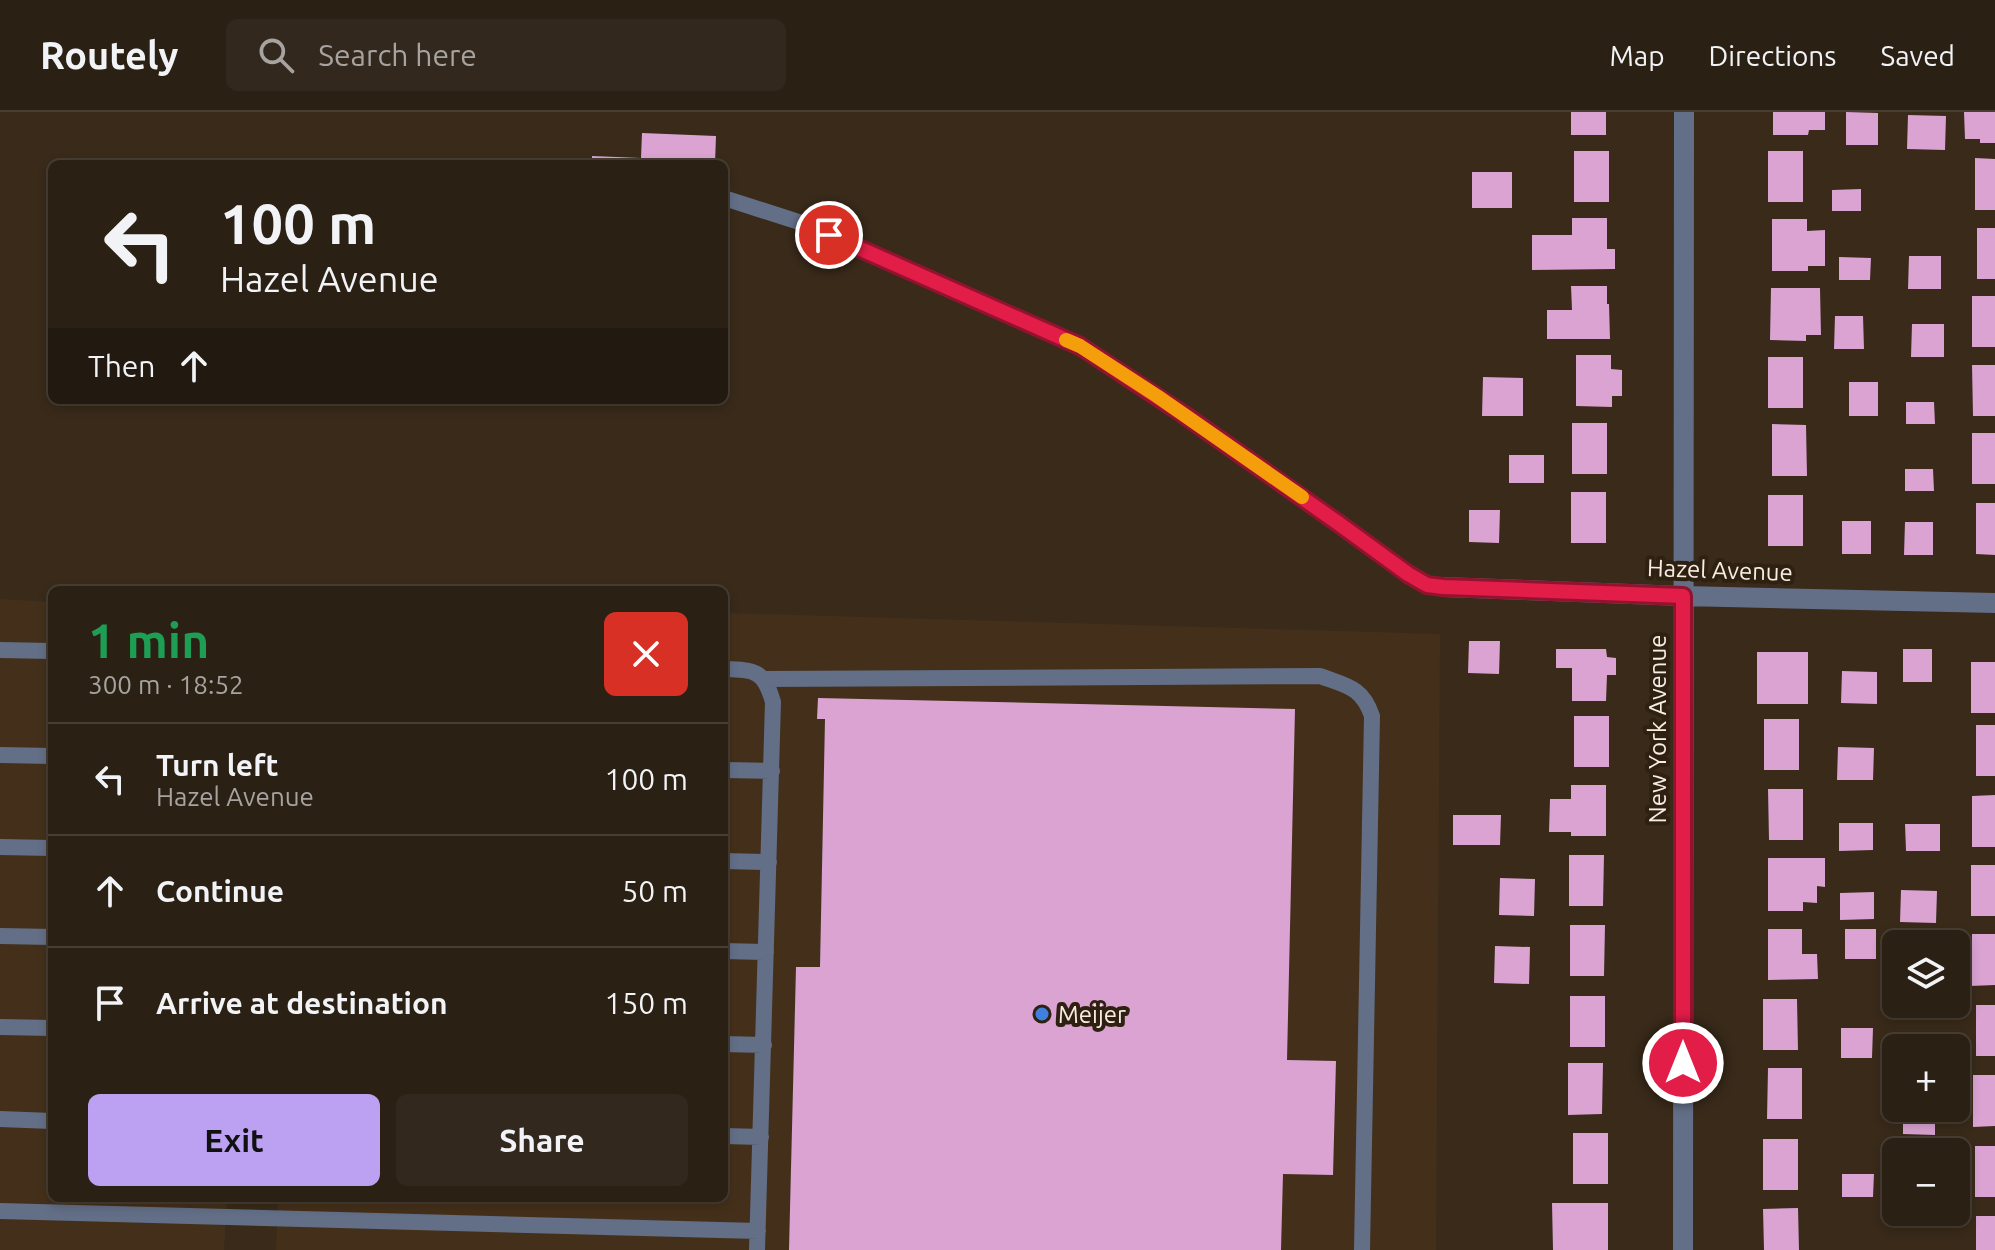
<!DOCTYPE html>
<meta charset="utf-8">
<style>
:root{--surface:#2b2014;--page:#33281d;--text:#f1f3f6;--muted:#a6a3a0;--line:#473e34;--accent:#bca0f2}
body{margin:0;font-family:Ubuntu,sans-serif;background:var(--page);color:var(--text);height:100vh;display:flex;flex-direction:column;font-size:30px;white-space:nowrap}
*{box-sizing:border-box;margin:0}
p{font-size:26px;color:var(--muted)}
.icon{flex:none;width:44px;height:44px;fill:none;stroke:currentColor;stroke-width:2;stroke-linecap:round;stroke-linejoin:round}
.map{position:relative;flex:1;overflow:hidden}
.side{position:absolute;left:48px;top:474px;width:680px;height:616px;display:flex;flex-direction:column;background:var(--surface);border-radius:12px;box-shadow:0 4px 12px #0003,0 0 0 2px var(--line)}
.side>*{flex:none}
.banner{position:absolute;left:48px;top:48px;width:680px;height:244px;border-radius:12px;box-shadow:0 4px 12px #0003,0 0 0 2px var(--line);background:#2b2014;color:var(--text);overflow:hidden}
.fabs{position:absolute;left:1882px;top:818px;display:grid;gap:16px}
.fabs a{display:grid;place-items:center;width:88px;height:88px;border-radius:12px;background:var(--surface);box-shadow:0 4px 12px #0003,0 0 0 2px var(--line);font-size:40px}
.pin{position:absolute;display:grid;place-items:center;width:68px;height:68px;color:#fff;margin:-34px;border:4px solid #fff;border-radius:50%;box-shadow:0 2px 8px #0007}
.me{position:absolute;width:88px;margin:-44px;rotate:0deg;stroke-linejoin:round;filter:drop-shadow(0 0 6px #0008)}
.turn{display:flex;align-items:center;gap:28px;height:168px;padding:0 40px;font-size:36px}
.turn .icon{width:104px;height:104px;stroke-width:2.5}
.turn b{display:block;font-size:56px;line-height:68px}
.then{display:flex;align-items:center;height:76px;padding:0 40px;background:#0003;gap:16px;font-size:30px}
.round{display:grid;place-items:center;flex:none;width:84px;height:84px;border-radius:12px;background:var(--page)}
.headline{display:flex;align-items:center;justify-content:space-between;height:136px;padding:0 40px}
h1{font-size:48px;font-weight:600;line-height:60px;color:#1e9e55}
.primary-button{display:flex;gap:16px;margin-top:auto;padding:16px 40px}
.primary-button a{flex:1;height:92px;border-radius:12px;background:var(--accent);color:#111;font-size:32px;font-weight:600;line-height:92px;text-align:center}
.primary-button a+a{background:var(--page);color:var(--text)}
ul{padding:0;list-style:none}
li{display:flex;align-items:center;gap:24px;height:112px;padding:0 40px;border-top:2px solid var(--line)}
li div{flex:1}
li b{display:block;font-size:30px}
li em{font-style:normal}
header{display:flex;align-items:center;gap:48px;box-sizing:border-box;height:112px;padding:0 40px;background:var(--surface);border-bottom:2px solid var(--line)}
header strong{font-size:38px}
nav{display:flex;gap:44px;margin-inline-start:auto;font-size:28px}
.search{width:560px;height:72px;background:var(--page);display:flex;align-items:center;gap:20px;box-sizing:border-box;padding:0 28px;border-radius:12px;color:var(--muted);font-size:30px}
.map>svg:first-child{display:block}
</style>
<header>
<strong>Routely</strong>
<div class="search"><svg class="icon" aria-label="search" viewBox="0 0 24 24"><circle cx="10" cy="10" r="6"/><path d="M15 15l6 6"/></svg>Search here</div>
<nav><a>Map</a><a>Directions</a><a>Saved</a></nav>
</header>
<div class="map">
<svg width="1995" height="1138" viewBox="0 0 1995 1138">
<rect width="100%" height="100%" fill="#392a1a"/>
<path fill="#44301a" d="M0,487L52,490V1086H227L224,1138H0Z
M724,501L1440,522L1436,1138H276L278,1086H724Z"/>
<path fill="#daa3d2" d="M1571,0H1606V23H1571Z
M1773,0H1825V18H1809L1808,23H1773Z
M1846,0L1878,1V33H1846Z
M1964,0H1995V31H1980V27H1965Z
M1908,3L1946,4L1945,38L1907,37Z
M642,21L716,24L715,52H592V44L641,46Z
M1574,39H1609V90H1574Z
M1768,39H1803V90H1768Z
M1975,46L1995,47V98H1975Z
M1472,60H1512V96H1472Z
M1861,77V99H1832V78Z
M1572,106H1607V137H1615V157L1532,158V123H1572Z
M1772,107H1807V119L1825,118V154H1808V159H1772Z
M1977,116H1995V167H1977Z
M1909,144H1941V177H1908Z
M1839,145L1871,146L1870,168H1839Z
M1571,174H1607V192H1609L1610,227H1547V198H1572Z
M1771,176H1820L1821,223H1806V229L1770,228Z
M1972,184H1995V235H1972Z
M1835,204H1863L1864,237H1834Z
M1912,212H1944V245H1911Z
M1576,243H1611V257L1622,258V284H1612V295L1576,294Z
M1768,245H1803V296H1768Z
M1972,253H1995V304H1973Z
M1483,265L1523,266V304H1482Z
M1849,270H1878V304H1849Z
M1906,290H1934L1935,312H1906Z
M1572,311H1607V362H1572Z
M1772,312L1806,313L1807,364H1772Z
M1972,321H1995V372H1972Z
M1509,343H1544V371H1509Z
M1905,357H1933L1934,379H1905Z
M1571,380H1606V431H1571Z
M1768,383H1803V434H1768Z
M1976,391H1995V443L1976,442Z
M1469,398H1500L1499,431L1469,430Z
M1842,409H1871V442H1842Z
M1905,410H1933V443H1904Z
M1469,529H1500L1499,562L1468,561Z
M1556,537H1606L1607,545L1616,546V563H1607L1606,589H1572V556H1556Z
M1903,537H1932V570H1903Z
M1757,540H1808V592H1757Z
M1971,550H1995V601H1971Z
M1842,559L1877,560V592L1841,591Z
M818,586L1295,597L1287,948L1336,949L1333,1063L1283,1062L1281,1138H789L796,855H820L825,607H817Z
M1574,604H1609V655H1574Z
M1764,607H1799V658H1764Z
M1976,613H1995V664H1976Z
M1838,635L1874,636L1873,668H1837Z
M1571,673H1606V724H1571V720H1549L1550,687H1571Z
M1768,677H1803V728H1769Z
M1995,683V735H1972V684Z
M1453,703H1501L1500,733H1453Z
M1839,711H1873V738L1839,739Z
M1905,712H1940V739H1906Z
M1569,743H1604L1603,794H1569Z
M1768,746H1825V775L1817,774V791L1803,790V799H1768Z
M1971,753H1995V804H1971Z
M1500,766L1535,767L1534,804L1499,803Z
M1901,778L1937,779L1936,811L1900,810Z
M1874,780V807L1840,808V781Z
M1570,813H1605L1604,864H1570Z
M1768,817H1802V842H1817L1818,867L1768,868Z
M1845,817H1876V847H1845Z
M1972,822H1995V873L1970,874V869H1957V838H1972Z
M1495,834L1530,835L1529,872L1494,871Z
M1570,884H1605V935H1570Z
M1763,887H1797L1798,938H1763Z
M1976,893H1995V944H1976Z
M1841,916H1873L1872,946H1841Z
M1901,929H1932V936H1901Z
M1568,951H1603L1602,1002L1568,1003Z
M1768,956H1802V1007H1767Z
M1973,963H1995V1014L1973,1015Z
M1903,996H1935V1023L1903,1022Z
M1573,1021H1608V1072H1573Z
M1763,1027H1798V1078H1763Z
M1975,1034H1995V1085H1975Z
M1842,1062H1874L1873,1085H1842Z
M1552,1091H1608V1138H1553Z
M1798,1096L1799,1138H1764L1763,1097Z
M1976,1104H1995V1138H1976Z"/>
<g fill="none" stroke-linecap="round" stroke-linejoin="round">
<path stroke="#636f87" stroke-width="16" d="M724,86L802,111L1080,234L1157,284L1338,411L1408,462L1427,473L1443,475
M0,538L52,539
M724,557C755,558 764,558 773,590L757,1138
M763,567L1320,564C1347,574 1362,575 1372,604L1362,1138
M0,643L52,644
M724,658L772,659
M0,735L52,736
M724,749L769,750
M0,824L52,825
M724,839L766,840
M0,915L52,916
M724,932L764,933
M0,1007L52,1009
M724,1024L761,1025
M0,1099L758,1119"/>
<path stroke="#636f87" stroke-width="20" d="M1443,475L1683,484L1995,491
M1683,1138L1684,0"/>
</g>
<g fill="none" stroke-linecap="round" stroke-linejoin="round">
<g stroke="#92132f" stroke-width="20">
<path id="route" d="M829,123L1080,234L1183,302L1338,411L1408,462L1427,473L1443,475L1683,484V951"/>
</g>
<use href="#route" stroke="#e11d48" stroke-width="14"/>
<path stroke="#f59e0b" stroke-width="14" d="M1066,228L1080,234L1157,284L1302,385"/>
</g>
<circle fill="#3f7fe0" stroke="#2f2111" stroke-width="3" cx="1042" cy="902" r="8"/>
<g text-anchor="middle" dominant-baseline="central" stroke-width="8" stroke-linejoin="round" paint-order="stroke">
<g font-size="24" fill="#f7ede3" stroke="#2f2111">
<text transform="translate(1720 458) rotate(2)">Hazel Avenue</text>
<text transform="translate(1657 617) rotate(-90)">New York Avenue</text>
</g>
<g font-size="24" fill="#f7ede3" stroke="#2f2111" text-anchor="start">
<text x="1058" y="902">Meijer</text>
</g>
</g>
</svg>
<div class="fabs">
<a><svg class="icon" aria-label="layers" viewBox="0 0 24 24"><path d="M12 4l9 5-9 5-9-5zM3 14l9 5 9-5"/></svg></a>
<a>+</a>
<a>−</a>
</div>
<div class="pin" style="left:829px;top:123px;background:#d93025"><svg class="icon" aria-label="arrive" viewBox="0 0 24 24"><path d="M6 21V4h12l-3 4 3 4H6"/></svg></div>
<svg class="me" style="left:1683px;top:951px" viewBox="-20 -20 40 40"><circle r="17" fill="#e11d48" stroke="#fff" stroke-width="3"/><path d="M0-11L8 9 0 5-8 9z" fill="#fff"/></svg>
<div class="banner">
<div class="turn"><svg class="icon" aria-label="left" viewBox="0 0 24 24"><path d="M17 20v-9H6M10 6l-5 5 5 5"/></svg><div><b>100 m</b>Hazel Avenue</div></div>
<div class="then">Then<svg class="icon" aria-label="ahead" viewBox="0 0 24 24"><path d="M12 20V5M6 11l6-6 6 6"/></svg></div>
</div>
<section class="side">
<div class="headline"><div><h1>1 min</h1><p>300 m · 18:52</p></div><a class="round" style="background:#d93025;color:#fff"><svg class="icon" aria-label="close" viewBox="0 0 24 24"><path d="M6 6l12 12M18 6L6 18"/></svg></a></div>
<ul>
<li><svg class="icon" aria-label="left" viewBox="0 0 24 24"><path d="M17 20v-9H6M10 6l-5 5 5 5"/></svg><div><b>Turn left</b><p>Hazel Avenue</p></div><em>100 m</em></li>
<li><svg class="icon" aria-label="ahead" viewBox="0 0 24 24"><path d="M12 20V5M6 11l6-6 6 6"/></svg><div><b>Continue</b></div><em>50 m</em></li>
<li><svg class="icon" aria-label="arrive" viewBox="0 0 24 24"><path d="M6 21V4h12l-3 4 3 4H6"/></svg><div><b>Arrive at destination</b></div><em>150 m</em></li>
</ul>
<div class="primary-button"><a>Exit</a><a>Share</a></div>
</section>
</div>
